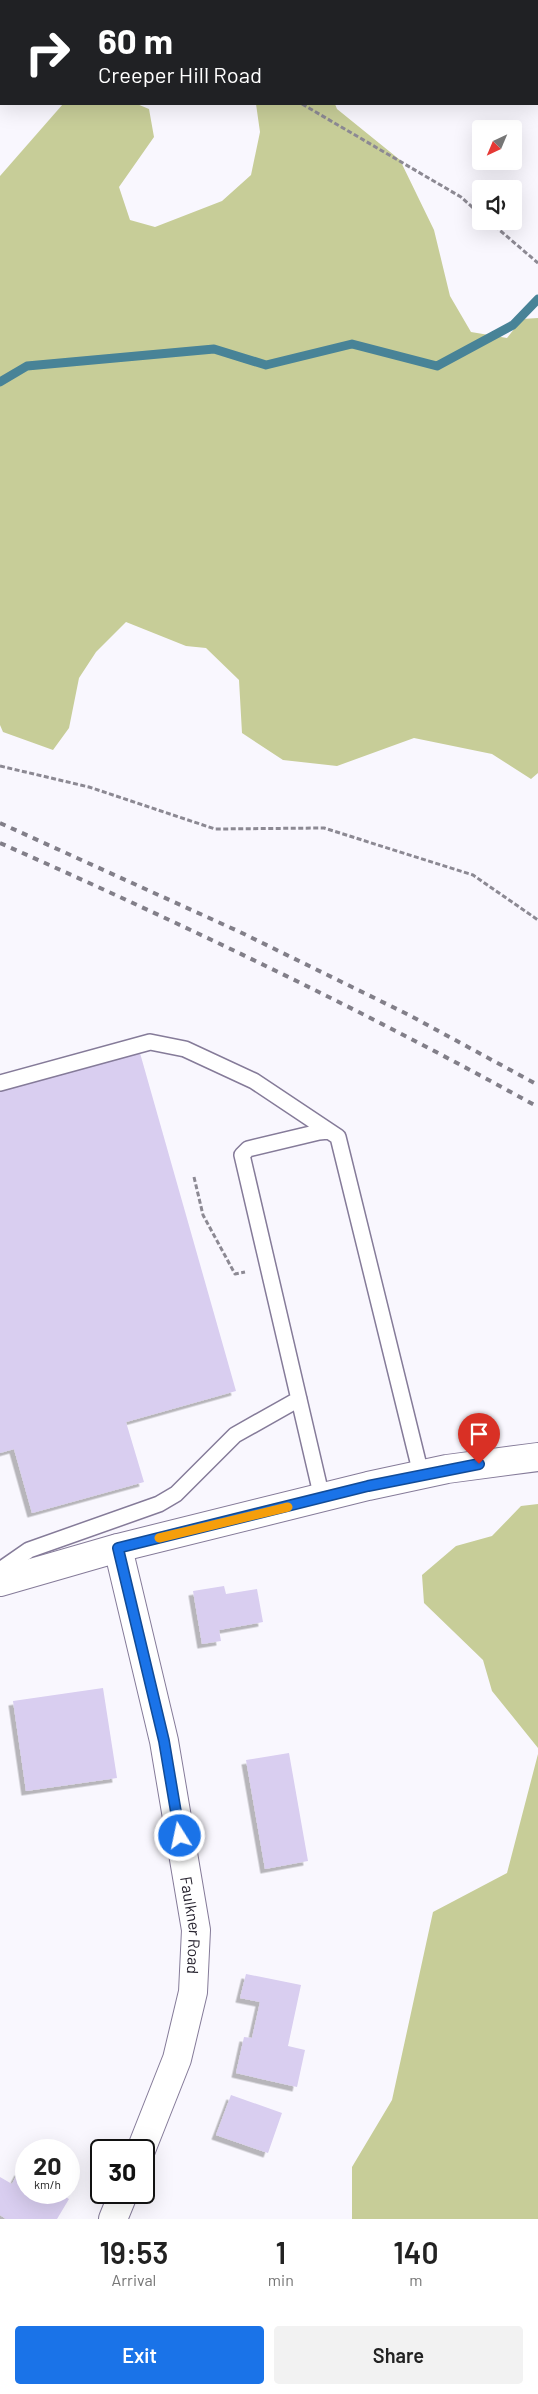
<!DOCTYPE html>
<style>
:root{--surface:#fff;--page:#f2f2f2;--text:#222;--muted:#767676;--accent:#1a73e8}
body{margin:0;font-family:Barlow,sans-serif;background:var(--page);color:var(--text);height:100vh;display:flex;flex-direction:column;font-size:19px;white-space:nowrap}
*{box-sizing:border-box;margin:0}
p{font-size:16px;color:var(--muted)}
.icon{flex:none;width:28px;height:28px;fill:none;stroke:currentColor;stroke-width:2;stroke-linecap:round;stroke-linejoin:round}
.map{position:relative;height:2219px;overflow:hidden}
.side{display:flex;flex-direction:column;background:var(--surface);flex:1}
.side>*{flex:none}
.hud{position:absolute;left:0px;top:0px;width:539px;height:105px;box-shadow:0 5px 20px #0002;background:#202124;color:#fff;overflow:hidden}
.needle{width:32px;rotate:224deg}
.buttons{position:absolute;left:472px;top:120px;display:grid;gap:10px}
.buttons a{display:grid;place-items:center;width:50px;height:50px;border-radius:5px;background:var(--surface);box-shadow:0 5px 20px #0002;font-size:25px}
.speed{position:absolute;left:15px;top:2139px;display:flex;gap:10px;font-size:25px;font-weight:700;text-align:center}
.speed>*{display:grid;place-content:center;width:65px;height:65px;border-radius:50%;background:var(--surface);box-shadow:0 5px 20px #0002;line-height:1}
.speed small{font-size:12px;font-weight:400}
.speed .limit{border:2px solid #111;border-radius:8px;background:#fff;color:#111}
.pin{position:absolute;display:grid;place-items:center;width:42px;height:42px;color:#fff;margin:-51px -21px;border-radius:50% 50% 50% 0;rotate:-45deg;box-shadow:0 0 5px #0007}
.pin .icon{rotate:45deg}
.me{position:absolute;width:55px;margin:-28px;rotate:350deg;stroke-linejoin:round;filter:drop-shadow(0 0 4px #0008)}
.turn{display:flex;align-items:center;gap:18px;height:105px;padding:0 15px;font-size:22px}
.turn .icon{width:65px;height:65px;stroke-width:2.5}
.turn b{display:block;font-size:35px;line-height:42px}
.eta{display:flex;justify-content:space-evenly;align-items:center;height:85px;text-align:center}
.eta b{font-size:30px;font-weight:600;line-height:35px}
.action{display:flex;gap:10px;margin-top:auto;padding:10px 15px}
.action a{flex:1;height:58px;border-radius:5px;background:var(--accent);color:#fff;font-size:20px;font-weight:600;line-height:58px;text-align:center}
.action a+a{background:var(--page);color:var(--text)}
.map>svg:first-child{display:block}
</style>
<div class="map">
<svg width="538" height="2219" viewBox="0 0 538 2219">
<defs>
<filter id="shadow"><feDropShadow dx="-4.5" dy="4.5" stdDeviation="0" flood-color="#0004"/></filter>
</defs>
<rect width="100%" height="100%" fill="#f9f7fe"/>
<path fill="#c7cd98" d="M63,104H137L149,109L154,137L119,187L130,220L155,227L222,201L251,175L260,132L256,104H335L337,109L400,160L434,230L450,296L471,332L507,338L522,319L538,318V773L531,779L492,754L414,738L337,766L283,760L242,733L239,680L206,648L186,646L126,622L96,652L79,678L69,728L53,750L3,732L0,725V176Z
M538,1504V1748L492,1691L483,1660L424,1603L422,1575L456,1546L492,1536L521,1506Z
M538,1754V2219H352V2167L392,2100L433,1912L507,1873Z"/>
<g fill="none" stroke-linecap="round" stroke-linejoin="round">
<path stroke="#488397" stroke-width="9" d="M526,0L527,1
M538,23V24
M0,382L27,366L214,349L266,365L352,344L437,366L513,325L538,299"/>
</g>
<path fill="#d9cef0" filter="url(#shadow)" d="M138,1046L236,1391L126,1422L144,1482L32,1513L14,1449L0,1453V1084Z
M224,1586L226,1594L257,1589L263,1622L219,1630L221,1641L202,1644L193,1591Z
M103,1688L117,1778L26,1791L13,1701Z
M289,1753L308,1861L265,1869L246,1760Z
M246,1974L301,1985L288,2046L305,2050L297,2087L236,2073L244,2037L252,2038L260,2002L240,1998Z
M231,2095L282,2113L268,2153L216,2135Z
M19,2171L26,2175V2192H57L69,2199L57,2219H6L0,2215V2177L12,2184Z"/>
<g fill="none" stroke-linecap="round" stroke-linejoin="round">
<g stroke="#857b99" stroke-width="18">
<path id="service" d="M0,1083L150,1042L185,1049L254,1081L329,1131
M322,1498L242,1155L248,1149L319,1132L329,1131L338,1137L421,1474
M0,1570L29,1550L159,1504L176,1494L235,1435L299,1399"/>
</g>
<g stroke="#857b99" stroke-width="30">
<g id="minor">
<path id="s1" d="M118,1548L164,1741L196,1930L193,1992L177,2059L141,2150"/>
<path d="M113,2219L124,2192"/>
</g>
</g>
<g stroke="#857b99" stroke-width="30">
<path id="tertiary" d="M0,1582L118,1548L368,1486L447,1469L538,1457"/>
</g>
<path stroke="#8c8993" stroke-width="3" stroke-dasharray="5 2.5" stroke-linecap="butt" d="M248,1L250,0
M0,57L1,56
M302,104L461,197L481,215
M489,221L538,263
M0,766L89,787L215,829L324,828L473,875L538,920
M194,1177L203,1215L235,1274L245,1272"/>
<use href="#service" stroke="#fff" stroke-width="15"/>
<use href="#minor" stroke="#fff" stroke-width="28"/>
<use href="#tertiary" stroke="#fff" stroke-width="28"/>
<path stroke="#827f89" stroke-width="4" stroke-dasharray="6 6" stroke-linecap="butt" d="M0,823L240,932L409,1015L538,1085
M0,843C183,924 363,1010 538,1107"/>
</g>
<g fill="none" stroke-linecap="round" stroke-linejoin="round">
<g stroke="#114b97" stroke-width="12">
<path id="route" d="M180,1836L164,1741L118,1548L368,1486L479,1464"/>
</g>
<use href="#route" stroke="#1a73e8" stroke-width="9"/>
<path stroke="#f59e0b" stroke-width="9" d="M159,1538L288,1507"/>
</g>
<g text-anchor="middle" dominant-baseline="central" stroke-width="5" stroke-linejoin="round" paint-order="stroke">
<g font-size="16" fill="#26222e" stroke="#fff">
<text stroke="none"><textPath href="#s1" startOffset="385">Faulkner Road</textPath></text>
</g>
</g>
</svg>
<div class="buttons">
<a><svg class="needle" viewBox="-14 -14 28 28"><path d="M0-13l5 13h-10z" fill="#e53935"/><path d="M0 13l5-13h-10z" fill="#767676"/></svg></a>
<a><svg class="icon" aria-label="sound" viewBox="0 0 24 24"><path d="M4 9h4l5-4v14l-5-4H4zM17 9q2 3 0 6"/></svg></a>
</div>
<div class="speed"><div>20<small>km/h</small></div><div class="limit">30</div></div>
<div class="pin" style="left:479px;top:1464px;background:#d93025"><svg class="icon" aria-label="arrive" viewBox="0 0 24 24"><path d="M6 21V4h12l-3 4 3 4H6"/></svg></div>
<svg class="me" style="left:180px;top:1836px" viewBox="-20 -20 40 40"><circle r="17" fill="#1a73e8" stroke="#fff" stroke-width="3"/><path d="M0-11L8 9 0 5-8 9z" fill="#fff"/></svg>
<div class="hud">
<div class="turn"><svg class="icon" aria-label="right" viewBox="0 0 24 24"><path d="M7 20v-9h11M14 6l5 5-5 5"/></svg><div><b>60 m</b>Creeper Hill Road</div></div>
</div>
</div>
<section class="side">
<div class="eta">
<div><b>19:53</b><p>Arrival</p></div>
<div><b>1</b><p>min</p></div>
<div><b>140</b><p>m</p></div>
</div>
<div class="action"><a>Exit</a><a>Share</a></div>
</section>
